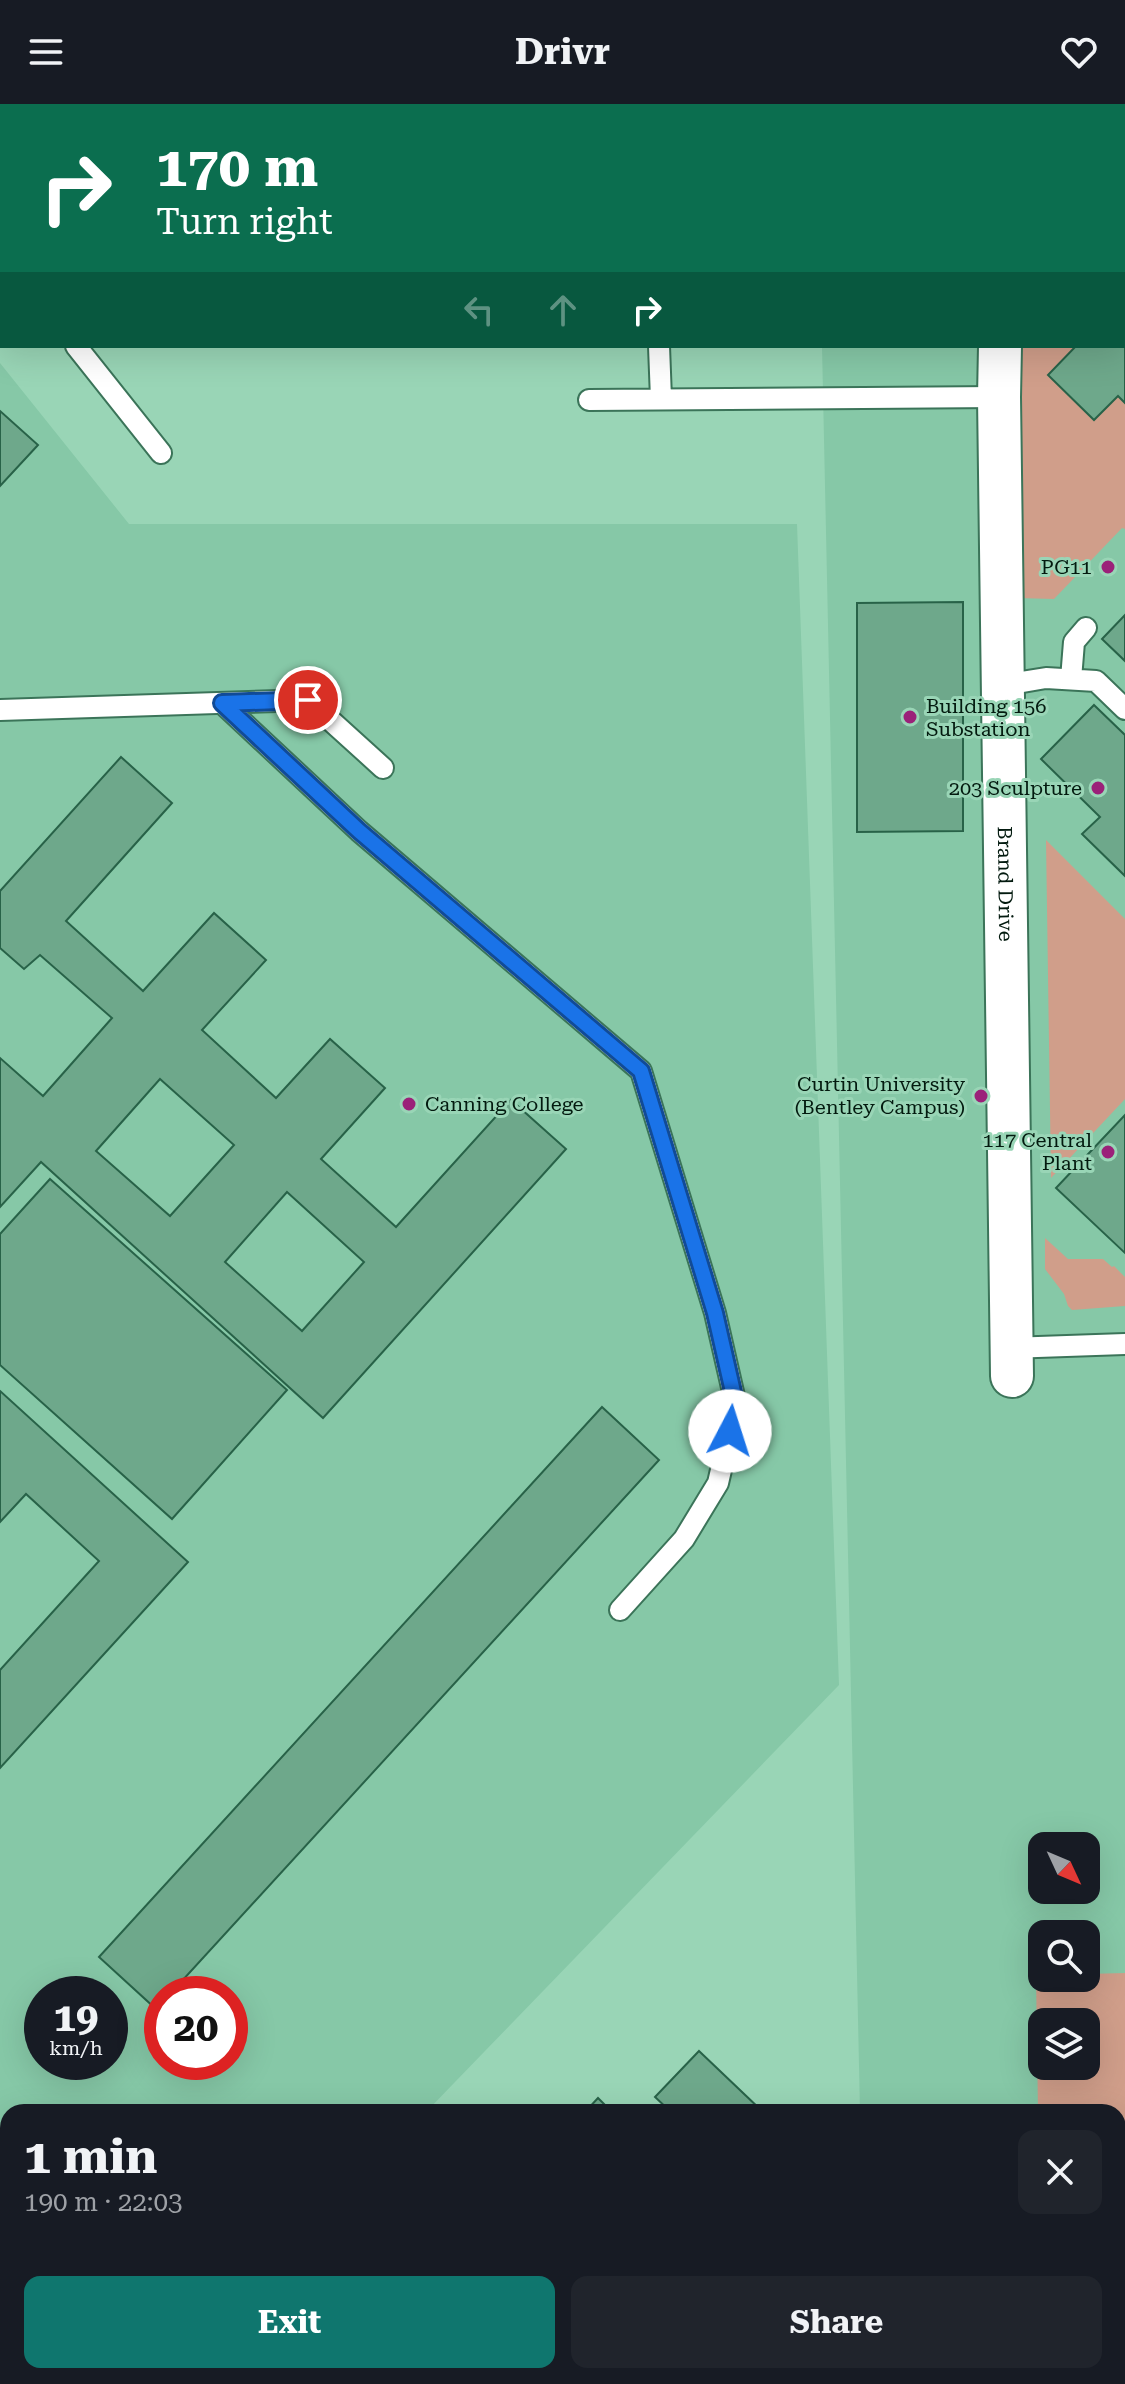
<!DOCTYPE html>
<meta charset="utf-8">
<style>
:root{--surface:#171b24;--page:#20242c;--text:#f1f3f6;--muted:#9ea1a6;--accent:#0f766e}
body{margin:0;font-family:"Roboto Serif",serif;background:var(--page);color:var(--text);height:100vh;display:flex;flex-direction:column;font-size:30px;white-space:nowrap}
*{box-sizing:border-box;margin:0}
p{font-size:26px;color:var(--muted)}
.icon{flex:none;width:44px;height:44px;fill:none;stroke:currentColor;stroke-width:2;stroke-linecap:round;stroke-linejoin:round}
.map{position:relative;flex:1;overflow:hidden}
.panel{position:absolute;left:0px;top:2000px;width:1126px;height:280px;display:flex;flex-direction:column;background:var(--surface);border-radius:24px 24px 0 0;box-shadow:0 8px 32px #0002}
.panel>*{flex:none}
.hud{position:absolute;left:0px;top:0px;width:1126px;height:244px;box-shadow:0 8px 32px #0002;background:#0b6e4f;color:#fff;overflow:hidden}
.needle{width:52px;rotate:134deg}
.buttons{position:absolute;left:1028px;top:1728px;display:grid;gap:16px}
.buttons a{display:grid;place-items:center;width:72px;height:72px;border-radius:16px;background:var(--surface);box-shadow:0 8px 32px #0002;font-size:40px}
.speed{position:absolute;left:24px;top:1872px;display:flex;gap:16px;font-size:40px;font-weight:700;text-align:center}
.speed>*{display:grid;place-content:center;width:104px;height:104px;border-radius:50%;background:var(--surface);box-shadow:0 8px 32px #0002;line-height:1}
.speed small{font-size:20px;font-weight:400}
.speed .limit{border:12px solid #d22;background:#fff;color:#111}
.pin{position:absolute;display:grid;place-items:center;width:68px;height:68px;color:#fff;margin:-34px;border:4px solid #fff;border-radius:50%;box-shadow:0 2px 8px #0007}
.me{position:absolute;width:88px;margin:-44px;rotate:5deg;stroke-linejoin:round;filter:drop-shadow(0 0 6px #0008)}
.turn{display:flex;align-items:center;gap:28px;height:168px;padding:0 24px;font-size:36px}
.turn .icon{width:104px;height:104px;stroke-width:2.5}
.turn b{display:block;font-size:56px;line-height:68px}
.lanes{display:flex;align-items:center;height:76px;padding:0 24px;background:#0003;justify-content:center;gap:40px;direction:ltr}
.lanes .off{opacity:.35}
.round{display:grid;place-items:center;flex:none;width:84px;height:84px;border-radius:16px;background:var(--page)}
.summary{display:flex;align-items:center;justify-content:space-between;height:136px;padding:0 24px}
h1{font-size:48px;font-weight:700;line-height:60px}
.button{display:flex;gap:16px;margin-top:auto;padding:16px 24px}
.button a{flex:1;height:92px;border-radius:16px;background:var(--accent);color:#fff;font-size:32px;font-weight:700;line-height:92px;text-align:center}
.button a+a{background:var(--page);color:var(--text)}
header{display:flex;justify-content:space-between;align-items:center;height:104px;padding:0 24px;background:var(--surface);font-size:36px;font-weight:700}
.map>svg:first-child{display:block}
</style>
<header><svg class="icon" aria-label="menu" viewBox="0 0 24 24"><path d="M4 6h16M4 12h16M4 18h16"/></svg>Drivr<svg class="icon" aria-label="heart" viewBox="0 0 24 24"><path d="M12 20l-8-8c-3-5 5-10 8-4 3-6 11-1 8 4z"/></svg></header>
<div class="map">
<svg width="1125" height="2280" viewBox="0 0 1125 2280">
<rect width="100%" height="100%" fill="#99d5b6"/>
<path fill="#86c8a7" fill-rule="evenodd" d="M540,0H1125V2280H866L865,2272H1118V2008H860L822,242H1124V2H540ZM1042,1742H1086V1786H1042ZM1042,1830H1086V1874H1042ZM1042,1918H1086V1962H1042Z
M0,259L129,420H797L839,1581L426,2008H8V2232L0,2231ZM42,1890H110V1958H42ZM162,1890H230V1958H162Z"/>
<path fill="#d09e8a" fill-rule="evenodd" d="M1013,242H1076L1048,271L1093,316L1118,292L1125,299V425L1122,424L1054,495L1017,494Z
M1046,736L1125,815V995L1051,1074Z
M1045,1134L1068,1155H1103L1112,1163L1114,1162L1125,1173V1202L1072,1206L1068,1202L1064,1190L1045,1165Z
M1125,1869V2059L1118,2067V2008H1038L1036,1871H1042V1874H1086V1870ZM1086,1918V1962H1042V1918Z"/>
<path fill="#6ea88b" stroke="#286248" stroke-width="2" fill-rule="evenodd" d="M556,0H818V2H556Z
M1062,0H1125V43L1124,2H1061Z
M1125,193V299L1118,292L1094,316L1048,271L1076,242H1124Z
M0,307L38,341L0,382Z
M963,498V727L857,728V499Z
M1125,511V557L1102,535Z
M1094,601L1125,631V772L1082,730L1100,713L1041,655Z
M121,653L172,699L66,817L143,887L214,809L266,856L202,926L276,994L330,935L385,984L321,1055L396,1123L511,996L566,1045L323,1314L41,1058L0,1103V954L43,992L112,914L40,851L24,865L0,844V787ZM160,975L234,1041L170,1112L96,1047ZM287,1088L364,1158L302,1227L225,1158Z
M1125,1011V1149L1056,1084Z
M50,1075L287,1286L172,1415L0,1261V1130Z
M0,1287L188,1458L0,1664V1566L99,1457L26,1390L0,1418Z
M602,1303L659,1356L170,1890H162V1899L156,1905L99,1853Z
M699,1947L763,2008H671L655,1993Z
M598,1994L612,2008H585Z
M99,2272H152L160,2280H91Z
M572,2272H639L631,2280H580Z
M751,2272H781L789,2280H743Z"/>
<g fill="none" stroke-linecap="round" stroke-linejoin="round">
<g stroke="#3b7459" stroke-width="24">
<path id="service" d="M823,0V2
M52,2L55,0
M318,2L320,0
M0,44L2,42
M0,172L2,173
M76,242L161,349
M659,242L661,295
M589,296L999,293
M1071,575L1074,538L1086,524
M1004,581L1046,574L1096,577L1125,605
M222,599L359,727L641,967L715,1209L736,1301L718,1379L684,1435L620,1506
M0,606L308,596L383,664
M1012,1244L1125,1240
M0,2133L8,2130"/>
</g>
<g stroke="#3b7459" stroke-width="46">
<g id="minor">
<path d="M1016,2V0"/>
<path id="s1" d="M1000,242L999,293L1012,1272"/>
</g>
</g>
<use href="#service" stroke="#fff" stroke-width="20"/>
<use href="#minor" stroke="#fff" stroke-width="42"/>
</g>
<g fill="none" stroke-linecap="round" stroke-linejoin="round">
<g stroke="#114b97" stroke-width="20">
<path id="route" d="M308,596L222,599L359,727L641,967L715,1209L736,1301L730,1327"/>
</g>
<use href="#route" stroke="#1a73e8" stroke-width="14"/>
</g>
<g fill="#9b2179" stroke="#99d5b6" stroke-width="3">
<circle cx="1108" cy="463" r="8"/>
<circle cx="910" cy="613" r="8"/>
<circle cx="1098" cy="684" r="8"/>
<circle cx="981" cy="992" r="8"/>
<circle cx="409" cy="1000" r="8"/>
<circle cx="1108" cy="1048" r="8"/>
</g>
<g text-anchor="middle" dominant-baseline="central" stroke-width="6" stroke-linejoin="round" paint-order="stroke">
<g font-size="20" fill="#031a0f" stroke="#99d5b6" text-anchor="end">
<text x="1092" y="463">PG11</text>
<text x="926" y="602" text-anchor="start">Building 156<tspan x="926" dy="23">Substation</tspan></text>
<text x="1082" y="684">203 Sculpture</text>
<text x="965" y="980">Curtin University<tspan x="965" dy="23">(Bentley Campus)</tspan></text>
<text x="425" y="1000" text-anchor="start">Canning College</text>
<text x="1092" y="1036">117 Central<tspan x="1092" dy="23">Plant</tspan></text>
</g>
<g font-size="20" fill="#031a0f" stroke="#99d5b6">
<text stroke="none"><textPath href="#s1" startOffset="538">Brand Drive</textPath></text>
</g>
</g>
</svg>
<div class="buttons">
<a><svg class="needle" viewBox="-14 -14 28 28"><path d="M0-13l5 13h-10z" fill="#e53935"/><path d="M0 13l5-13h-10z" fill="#9ea1a6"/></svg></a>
<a><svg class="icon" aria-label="search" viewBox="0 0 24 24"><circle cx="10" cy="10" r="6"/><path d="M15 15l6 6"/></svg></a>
<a><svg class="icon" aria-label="layers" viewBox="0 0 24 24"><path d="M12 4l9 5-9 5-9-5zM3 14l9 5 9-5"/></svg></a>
</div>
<div class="speed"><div>19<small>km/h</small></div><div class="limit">20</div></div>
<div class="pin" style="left:308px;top:596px;background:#d93025"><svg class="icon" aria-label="arrive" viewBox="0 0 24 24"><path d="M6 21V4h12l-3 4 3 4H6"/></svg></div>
<svg class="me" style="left:730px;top:1327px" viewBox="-20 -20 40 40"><circle r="19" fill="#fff"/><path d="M0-13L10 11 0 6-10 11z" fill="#1a73e8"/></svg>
<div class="hud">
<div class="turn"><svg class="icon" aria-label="right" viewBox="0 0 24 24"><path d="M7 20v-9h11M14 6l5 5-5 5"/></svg><div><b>170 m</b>Turn right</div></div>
<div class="lanes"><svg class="icon off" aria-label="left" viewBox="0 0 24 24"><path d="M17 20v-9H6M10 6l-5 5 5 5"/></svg><svg class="icon off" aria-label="ahead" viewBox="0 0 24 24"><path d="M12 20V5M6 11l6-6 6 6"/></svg><svg class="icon" aria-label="right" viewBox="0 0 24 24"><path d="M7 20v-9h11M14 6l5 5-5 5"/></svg></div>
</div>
<section class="panel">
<div class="summary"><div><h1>1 min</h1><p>190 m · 22:03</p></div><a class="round"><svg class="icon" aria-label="close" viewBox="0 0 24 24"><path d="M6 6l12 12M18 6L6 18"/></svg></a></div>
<div class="button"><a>Exit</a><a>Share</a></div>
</section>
</div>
